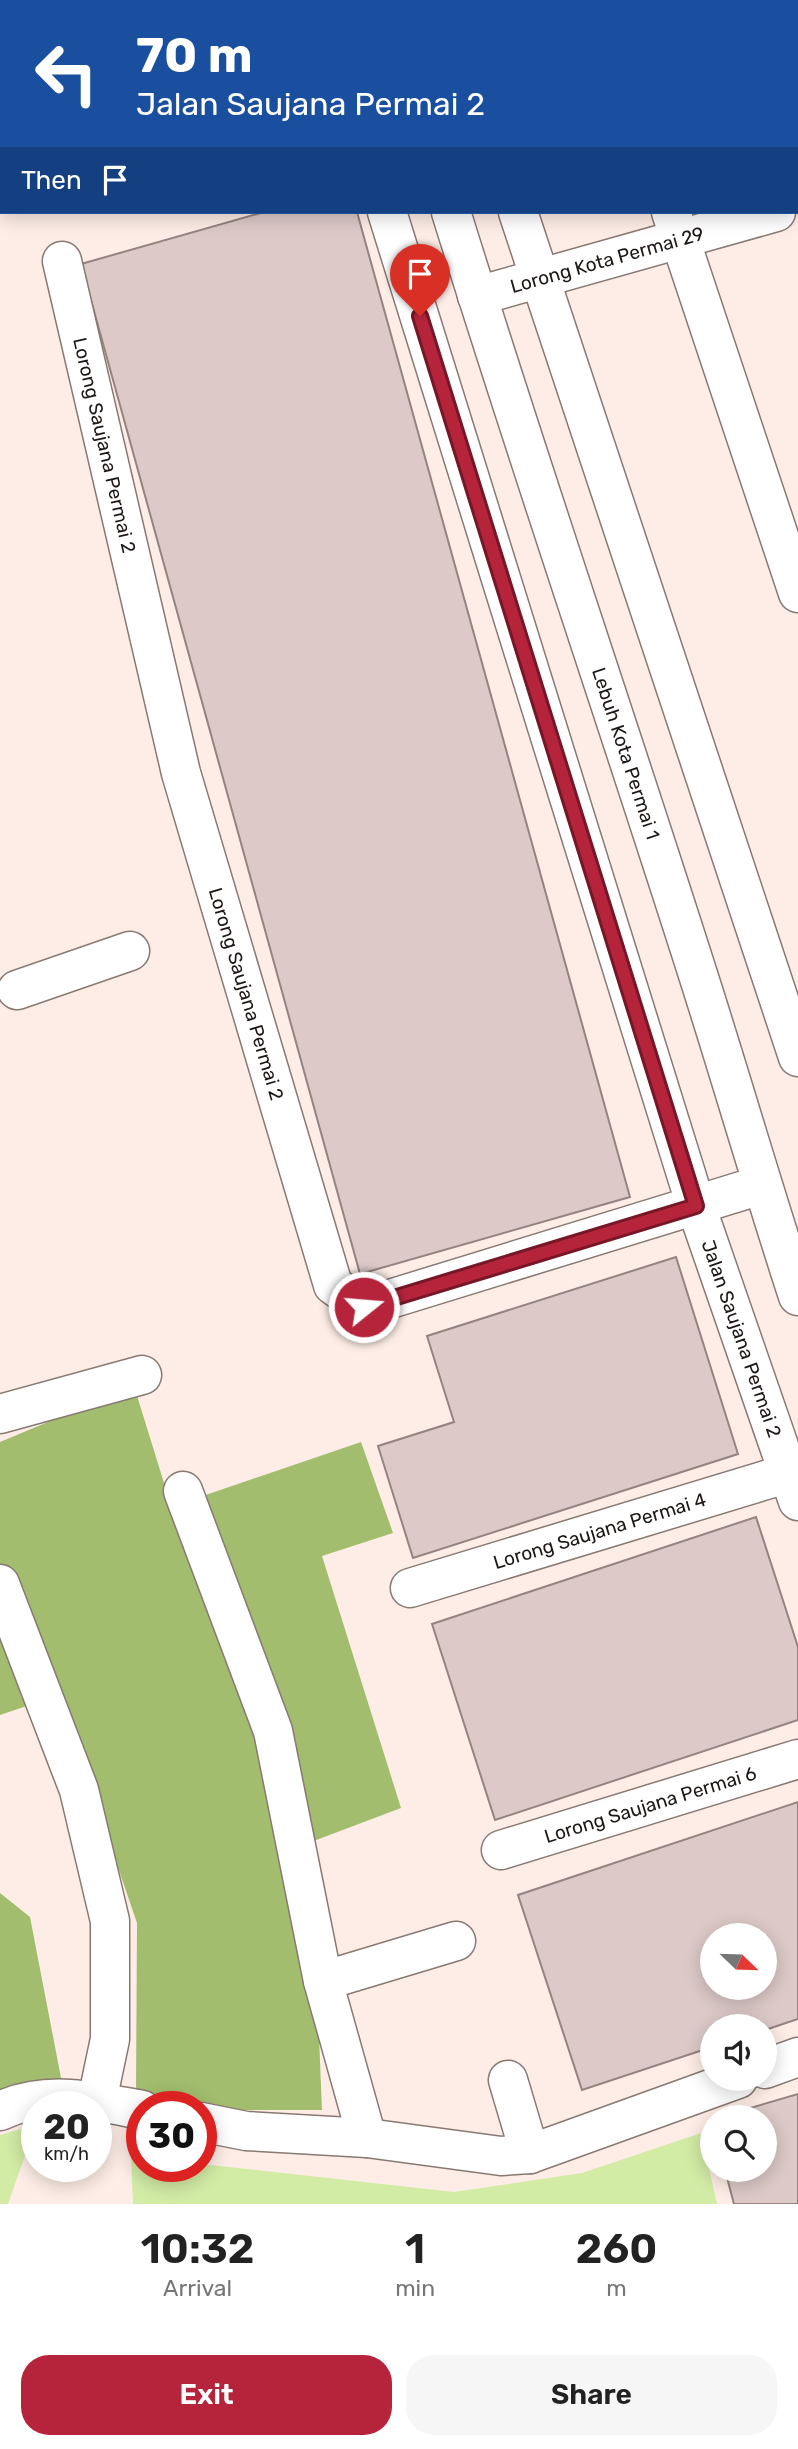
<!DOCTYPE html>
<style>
:root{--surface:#fff;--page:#f6f6f6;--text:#222;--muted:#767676;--accent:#b6243c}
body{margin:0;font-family:Rubik,sans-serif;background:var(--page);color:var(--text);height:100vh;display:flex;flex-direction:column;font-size:26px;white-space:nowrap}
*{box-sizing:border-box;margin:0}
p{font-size:23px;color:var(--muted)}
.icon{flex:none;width:38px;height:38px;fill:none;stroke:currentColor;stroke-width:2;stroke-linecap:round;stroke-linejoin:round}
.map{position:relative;height:2204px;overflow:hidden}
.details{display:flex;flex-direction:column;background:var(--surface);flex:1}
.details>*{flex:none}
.banner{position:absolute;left:0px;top:0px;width:798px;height:214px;box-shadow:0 4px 18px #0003;background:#1a4fa0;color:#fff;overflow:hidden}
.needle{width:46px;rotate:113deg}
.tools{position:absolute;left:700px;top:1923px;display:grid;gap:14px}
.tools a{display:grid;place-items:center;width:77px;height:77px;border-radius:50%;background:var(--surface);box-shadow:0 4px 18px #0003;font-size:35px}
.speed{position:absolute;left:21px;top:2091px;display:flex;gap:14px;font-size:35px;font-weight:700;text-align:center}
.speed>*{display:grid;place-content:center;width:91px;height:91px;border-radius:50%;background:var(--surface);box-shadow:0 4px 18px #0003;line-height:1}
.speed small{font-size:18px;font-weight:400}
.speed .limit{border:10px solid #d22;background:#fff;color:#111}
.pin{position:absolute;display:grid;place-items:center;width:60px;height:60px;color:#fff;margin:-72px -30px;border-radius:50% 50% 50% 0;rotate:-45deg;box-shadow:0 0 7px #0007}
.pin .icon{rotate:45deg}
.me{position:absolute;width:77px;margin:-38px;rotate:73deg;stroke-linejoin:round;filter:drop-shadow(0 0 5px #0008)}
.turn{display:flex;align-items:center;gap:24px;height:147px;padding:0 21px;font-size:32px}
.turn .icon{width:91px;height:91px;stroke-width:2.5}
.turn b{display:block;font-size:49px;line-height:60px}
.then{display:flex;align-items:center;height:66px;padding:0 21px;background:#0003;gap:14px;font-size:26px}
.eta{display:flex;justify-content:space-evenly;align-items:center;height:119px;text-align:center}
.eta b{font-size:42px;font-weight:600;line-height:49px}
.button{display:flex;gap:14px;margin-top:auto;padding:14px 21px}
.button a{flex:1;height:80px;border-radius:28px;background:var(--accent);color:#fff;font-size:28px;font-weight:600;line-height:80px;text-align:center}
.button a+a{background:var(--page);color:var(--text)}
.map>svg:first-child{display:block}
</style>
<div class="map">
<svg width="798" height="2204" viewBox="0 0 798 2204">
<rect width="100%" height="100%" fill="#feede6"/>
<path fill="#d2eba5" d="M36,2124L8,2204H0V2135Z
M701,2133L717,2204H133L131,2156L142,2157V2166H201V2164L454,2192L582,2173Z"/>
<path fill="#a2bd6e" d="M134,1386L164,1483L191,1500L361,1442L393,1533L322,1556L401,1808L311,1842L322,2110H218L136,2093L137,1923L59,1695L0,1715V1442Z
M0,1893L30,1917L62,2083H21L0,2092Z"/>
<path fill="#dcc9c8" stroke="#948382" stroke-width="2" fill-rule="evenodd" d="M264,212H357L630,1197L360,1274L81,264Z
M676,1257L738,1454L413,1558L378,1446L454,1422L427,1336Z
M756,1517L798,1647V1720L495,1820L432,1624Z
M798,1802V2019L765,2030V2026H712V2047L582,2090L518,1895ZM712,1936H765V1988H712Z
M798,2094V2204H734L725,2170H765V2118H716Z"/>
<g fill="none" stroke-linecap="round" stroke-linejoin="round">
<g stroke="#887973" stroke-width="41">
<g id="minor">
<path d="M385,0L386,2"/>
<path d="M449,0L450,2"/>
<path d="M602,0V2"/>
<path d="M764,0L765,2"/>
<path d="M796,24L798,23"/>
<path d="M796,96L798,101"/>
<path id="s1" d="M387,212L696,1206L798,1501"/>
<path id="s2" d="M451,212C531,470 619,726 701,984C734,1088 764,1192 798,1296"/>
<path d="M518,212L798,1057"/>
<path d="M671,212L798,593"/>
<path id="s3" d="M62,261L181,773L333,1285L364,1307L761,1185"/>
<path id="s4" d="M477,296L776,212"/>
<path d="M17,990L130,951"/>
<path d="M0,1414L142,1375"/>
<path d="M183,1491L273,1731L323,1981"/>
<path d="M0,1584L79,1790L110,1921V2039L97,2101"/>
<path id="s5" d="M410,1588L789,1473"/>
<path id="s6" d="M501,1850L798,1759"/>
<path d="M765,2069L798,2057"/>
<path d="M508,2080L530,2154"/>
<path d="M0,2111C46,2089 94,2101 142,2110"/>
<path d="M201,2122L246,2131L367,2138L501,2156L530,2154L738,2079"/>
<path d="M367,2138L323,1981L456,1941"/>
</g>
</g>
<use href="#minor" stroke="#fff" stroke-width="38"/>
</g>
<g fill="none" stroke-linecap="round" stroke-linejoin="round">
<g stroke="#761727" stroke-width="18">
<path id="route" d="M364,1307L696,1206L420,316"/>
</g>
<use href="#route" stroke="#b6243c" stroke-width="12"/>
</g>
<g text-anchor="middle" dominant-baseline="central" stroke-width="5" stroke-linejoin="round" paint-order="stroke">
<g font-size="19" fill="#1d1815" stroke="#fff">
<text stroke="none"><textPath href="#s4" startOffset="135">Lorong Kota Permai 29</textPath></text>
<text stroke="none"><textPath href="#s3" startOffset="189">Lorong Saujana Permai 2</textPath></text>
<text stroke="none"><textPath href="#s2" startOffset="569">Lebuh Kota Permai 1</textPath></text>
<text stroke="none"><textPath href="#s3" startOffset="756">Lorong Saujana Permai 2</textPath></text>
<text stroke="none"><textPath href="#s1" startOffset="1181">Jalan Saujana Permai 2</textPath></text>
<text stroke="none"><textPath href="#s5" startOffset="198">Lorong Saujana Permai 4</textPath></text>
<text stroke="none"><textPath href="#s6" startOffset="156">Lorong Saujana Permai 6</textPath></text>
</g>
</g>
</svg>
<div class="tools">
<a><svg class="needle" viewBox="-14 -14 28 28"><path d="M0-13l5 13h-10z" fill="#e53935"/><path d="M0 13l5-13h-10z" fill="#767676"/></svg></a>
<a><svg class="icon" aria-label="sound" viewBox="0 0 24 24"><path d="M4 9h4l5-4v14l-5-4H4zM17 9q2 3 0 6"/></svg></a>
<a><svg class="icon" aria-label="search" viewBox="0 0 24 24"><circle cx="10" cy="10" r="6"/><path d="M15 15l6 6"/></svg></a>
</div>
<div class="speed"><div>20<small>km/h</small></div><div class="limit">30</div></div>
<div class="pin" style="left:420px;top:316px;background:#d93025"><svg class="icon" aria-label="arrive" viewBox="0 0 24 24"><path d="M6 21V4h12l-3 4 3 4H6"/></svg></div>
<svg class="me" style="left:364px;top:1307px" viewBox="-20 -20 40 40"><circle r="17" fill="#b6243c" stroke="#fff" stroke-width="3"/><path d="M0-11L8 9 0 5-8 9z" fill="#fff"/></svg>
<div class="banner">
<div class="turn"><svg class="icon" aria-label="left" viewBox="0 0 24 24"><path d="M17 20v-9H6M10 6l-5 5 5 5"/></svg><div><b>70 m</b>Jalan Saujana Permai 2</div></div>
<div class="then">Then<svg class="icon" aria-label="arrive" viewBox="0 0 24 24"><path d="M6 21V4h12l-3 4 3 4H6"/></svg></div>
</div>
</div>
<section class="details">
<div class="eta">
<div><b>10:32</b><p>Arrival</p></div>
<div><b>1</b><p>min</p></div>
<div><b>260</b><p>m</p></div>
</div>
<div class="button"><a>Exit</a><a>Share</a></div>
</section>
